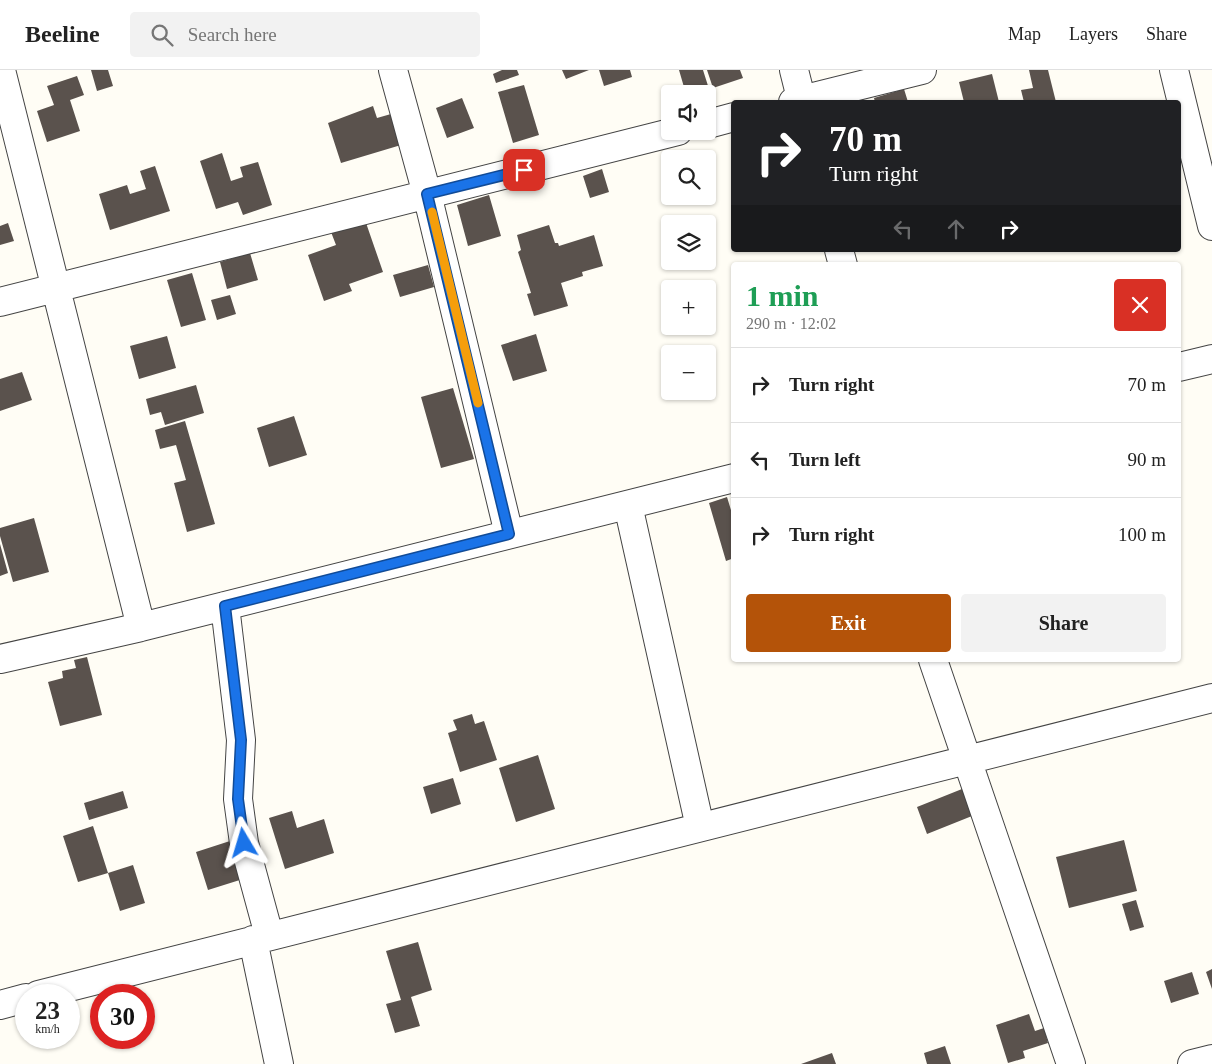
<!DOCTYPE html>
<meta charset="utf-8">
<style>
:root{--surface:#fff;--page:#f2f2f2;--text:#222;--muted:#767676;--line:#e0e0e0;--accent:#b45309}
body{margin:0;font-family:"Times New Roman",serif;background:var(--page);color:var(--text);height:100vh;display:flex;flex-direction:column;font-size:19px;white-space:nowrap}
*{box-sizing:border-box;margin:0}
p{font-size:16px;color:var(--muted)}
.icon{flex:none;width:28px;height:28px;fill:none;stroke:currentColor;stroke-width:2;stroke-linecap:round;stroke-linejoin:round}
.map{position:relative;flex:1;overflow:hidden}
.panel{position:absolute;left:731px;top:192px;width:450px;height:400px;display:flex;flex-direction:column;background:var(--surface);border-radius:5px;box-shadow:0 1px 4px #0004}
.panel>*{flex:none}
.guide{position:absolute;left:731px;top:30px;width:450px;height:152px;border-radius:5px;box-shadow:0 1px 4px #0004;background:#202124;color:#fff;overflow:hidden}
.controls{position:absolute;left:661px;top:15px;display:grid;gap:10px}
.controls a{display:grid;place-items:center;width:55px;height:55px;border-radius:5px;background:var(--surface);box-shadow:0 1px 4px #0004;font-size:25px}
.speed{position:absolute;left:15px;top:914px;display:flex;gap:10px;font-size:25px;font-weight:700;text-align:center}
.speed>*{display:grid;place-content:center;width:65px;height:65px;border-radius:50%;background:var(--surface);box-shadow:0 1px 4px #0004;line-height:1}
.speed small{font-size:12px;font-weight:400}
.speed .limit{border:8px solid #d22;background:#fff;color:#111}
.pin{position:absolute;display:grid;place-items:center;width:42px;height:42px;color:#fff;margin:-21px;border-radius:10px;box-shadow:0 2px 8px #0006}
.me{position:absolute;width:55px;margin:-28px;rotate:353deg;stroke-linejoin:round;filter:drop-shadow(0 0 4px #0008)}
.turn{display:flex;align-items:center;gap:18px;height:105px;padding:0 15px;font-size:22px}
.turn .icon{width:65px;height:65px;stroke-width:2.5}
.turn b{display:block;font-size:35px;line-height:42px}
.lanes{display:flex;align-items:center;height:48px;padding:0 15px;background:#0003;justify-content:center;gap:25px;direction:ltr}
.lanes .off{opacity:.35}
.round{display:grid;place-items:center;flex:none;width:52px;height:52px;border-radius:5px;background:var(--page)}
.summary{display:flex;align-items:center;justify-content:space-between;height:85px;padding:0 15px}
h1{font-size:30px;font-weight:600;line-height:38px;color:#1e9e55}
.button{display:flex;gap:10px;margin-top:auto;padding:10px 15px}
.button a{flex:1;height:58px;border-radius:5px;background:var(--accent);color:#fff;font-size:20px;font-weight:600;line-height:58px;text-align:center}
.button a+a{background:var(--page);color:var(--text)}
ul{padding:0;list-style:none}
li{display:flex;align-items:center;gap:15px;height:75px;padding:0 15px;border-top:1px solid var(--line)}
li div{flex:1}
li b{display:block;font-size:19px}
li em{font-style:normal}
header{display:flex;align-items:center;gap:30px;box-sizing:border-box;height:70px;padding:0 25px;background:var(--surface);border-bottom:1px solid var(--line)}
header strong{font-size:24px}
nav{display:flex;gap:28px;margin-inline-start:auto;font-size:18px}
.search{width:350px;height:45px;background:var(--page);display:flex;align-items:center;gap:12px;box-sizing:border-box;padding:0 18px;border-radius:5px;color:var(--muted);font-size:19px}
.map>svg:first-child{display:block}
</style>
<header>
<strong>Beeline</strong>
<div class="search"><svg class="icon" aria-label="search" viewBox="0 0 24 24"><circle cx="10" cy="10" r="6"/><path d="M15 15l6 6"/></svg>Search here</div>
<nav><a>Map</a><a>Layers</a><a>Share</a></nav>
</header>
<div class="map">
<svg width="1212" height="994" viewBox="0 0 1212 994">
<rect width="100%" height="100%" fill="#fffdf5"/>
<path fill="#5a524d" d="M91,0H108L113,16L97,21Z
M502,0H517L519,5L496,13L493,4Z
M562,0H589L566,9Z
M599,0H630L632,7L604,16Z
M679,0H703L709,19L686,24Z
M707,0H740L743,8L713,18Z
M1029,0H1048L1056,32H1024L1021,20L1033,18Z
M992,4L999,32H964L959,12Z
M77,6L84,25L70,30L80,61L47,72L37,41L54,35L47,16Z
M524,15L539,65L513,73L498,22Z
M904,19L908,32H875L874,28Z
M462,28L474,58L447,68L436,38Z
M373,36L377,48L391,44L401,75L341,93L328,53Z
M222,83L231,111L243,107L240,97L258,92L272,135L243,145L238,132L216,139L200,91Z
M155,96L170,141L110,160L99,124L127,115L130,124L146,119L140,101Z
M602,99L609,122L590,128L583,106Z
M489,125L501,166L468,176L457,135Z
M365,150L383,202L349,214L352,221L324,231L308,185L336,175L331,162Z
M8,153L14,171L0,175V156Z
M549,155L555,173H558L559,176L594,165L603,196L582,202L583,206L561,213L568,236L534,246L527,224L531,223L518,182L521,180L517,165Z
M250,183L258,210L227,219L220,192Z
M428,195L434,217L400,227L393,205Z
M192,203L206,250L181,257L167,210Z
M230,225L236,244L217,250L211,230Z
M536,264L547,301L513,311L501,275Z
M167,266L176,298L139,309L130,276Z
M22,302L32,330L0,341V309Z
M196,315L204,343L165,355L161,342L150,345L146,329Z
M453,318L474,389L441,398L421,327Z
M294,346L307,385L269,397L257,358Z
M185,351L215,454L187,462L174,413L186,410L176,375L160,379L155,360Z
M727,427L734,450V488L726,491L709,433Z
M34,448L49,502L13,512L0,466V458Z
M0,474L8,503L0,506Z
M87,587L102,645L60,656L48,612L63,608L62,601L76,598L74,590Z
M472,644L475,654L484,651L497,690L460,702L448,663L457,660L453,650Z
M538,685L555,739L516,752L499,698Z
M453,708L461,734L431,744L423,717Z
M962,719L972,746L927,764L917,737Z
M123,721L128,738L89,750L84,733Z
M292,741L297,758L324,749L334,783L285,799L269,748Z
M93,756L108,803L78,812L63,766Z
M1124,770L1137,821L1069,838L1056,787Z
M230,771L243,809L208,820L196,782Z
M133,795L145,833L120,841L108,803Z
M1136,830L1144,857L1130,861L1122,834Z
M418,872L432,920L411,927L420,956L395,963L386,934L401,930L386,881Z
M1212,899V919L1206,902Z
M1192,902L1199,924L1171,933L1164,911Z
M1029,944L1035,961L1044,958L1048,973L1023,981L1025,988L1008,993L996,955Z
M945,976L951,994H927L924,983Z
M832,983L836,994H801Z"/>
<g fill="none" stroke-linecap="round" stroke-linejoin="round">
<g stroke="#444" stroke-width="30">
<path id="minor" d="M1,0L141,557
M393,0L427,124L509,464
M794,0L802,32
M1174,0L1212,156
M793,32L922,0
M708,54L734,47
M839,180L843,195
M0,232L678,61
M1179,297L1212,289
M628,435L700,757
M225,536L241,670L238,729L244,773L269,865
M0,589L141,557L734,408
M933,590L1071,994
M253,870L279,994
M38,925L1212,628
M0,935L26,928
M1192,994L1212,989"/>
</g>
<use href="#minor" stroke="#fff" stroke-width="28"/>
</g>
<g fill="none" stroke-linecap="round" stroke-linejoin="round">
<g stroke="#114b97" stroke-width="12">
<path id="route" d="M244,773L238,729L241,670L225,536L509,464L427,124L524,100"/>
</g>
<use href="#route" stroke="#1a73e8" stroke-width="9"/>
<path stroke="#f59e0b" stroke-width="9" d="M432,142L478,333"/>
</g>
</svg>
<div class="controls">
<a><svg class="icon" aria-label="sound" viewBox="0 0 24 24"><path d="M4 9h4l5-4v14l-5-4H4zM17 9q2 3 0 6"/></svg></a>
<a><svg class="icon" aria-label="search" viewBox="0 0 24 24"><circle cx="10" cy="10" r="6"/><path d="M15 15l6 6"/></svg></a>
<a><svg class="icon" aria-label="layers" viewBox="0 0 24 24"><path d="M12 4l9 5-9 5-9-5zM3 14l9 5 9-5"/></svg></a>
<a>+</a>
<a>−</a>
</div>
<div class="speed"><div>23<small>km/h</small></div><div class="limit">30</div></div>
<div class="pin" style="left:524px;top:100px;background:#d93025"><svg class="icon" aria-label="arrive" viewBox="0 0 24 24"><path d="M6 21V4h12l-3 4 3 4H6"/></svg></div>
<svg class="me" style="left:244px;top:773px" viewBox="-20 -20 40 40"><path d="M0-17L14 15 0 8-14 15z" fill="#1a73e8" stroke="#fff" stroke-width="4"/></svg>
<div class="guide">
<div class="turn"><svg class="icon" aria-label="right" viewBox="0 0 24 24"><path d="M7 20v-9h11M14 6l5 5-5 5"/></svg><div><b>70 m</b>Turn right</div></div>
<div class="lanes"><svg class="icon off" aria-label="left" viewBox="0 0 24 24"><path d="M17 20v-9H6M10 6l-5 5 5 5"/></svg><svg class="icon off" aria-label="ahead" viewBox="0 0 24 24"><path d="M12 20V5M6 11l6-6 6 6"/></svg><svg class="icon" aria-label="right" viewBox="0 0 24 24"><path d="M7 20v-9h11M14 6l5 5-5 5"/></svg></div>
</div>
<section class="panel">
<div class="summary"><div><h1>1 min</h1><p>290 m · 12:02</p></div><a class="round" style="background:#d93025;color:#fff"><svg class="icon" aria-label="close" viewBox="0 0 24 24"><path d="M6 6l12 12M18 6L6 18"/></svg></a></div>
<ul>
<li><svg class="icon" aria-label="right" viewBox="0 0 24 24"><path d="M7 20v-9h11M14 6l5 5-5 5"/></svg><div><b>Turn right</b></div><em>70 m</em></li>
<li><svg class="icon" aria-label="left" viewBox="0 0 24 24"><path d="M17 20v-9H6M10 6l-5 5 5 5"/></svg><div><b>Turn left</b></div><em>90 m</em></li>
<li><svg class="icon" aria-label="right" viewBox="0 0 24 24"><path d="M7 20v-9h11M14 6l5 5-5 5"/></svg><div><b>Turn right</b></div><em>100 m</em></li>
</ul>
<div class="button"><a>Exit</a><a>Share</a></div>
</section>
</div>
